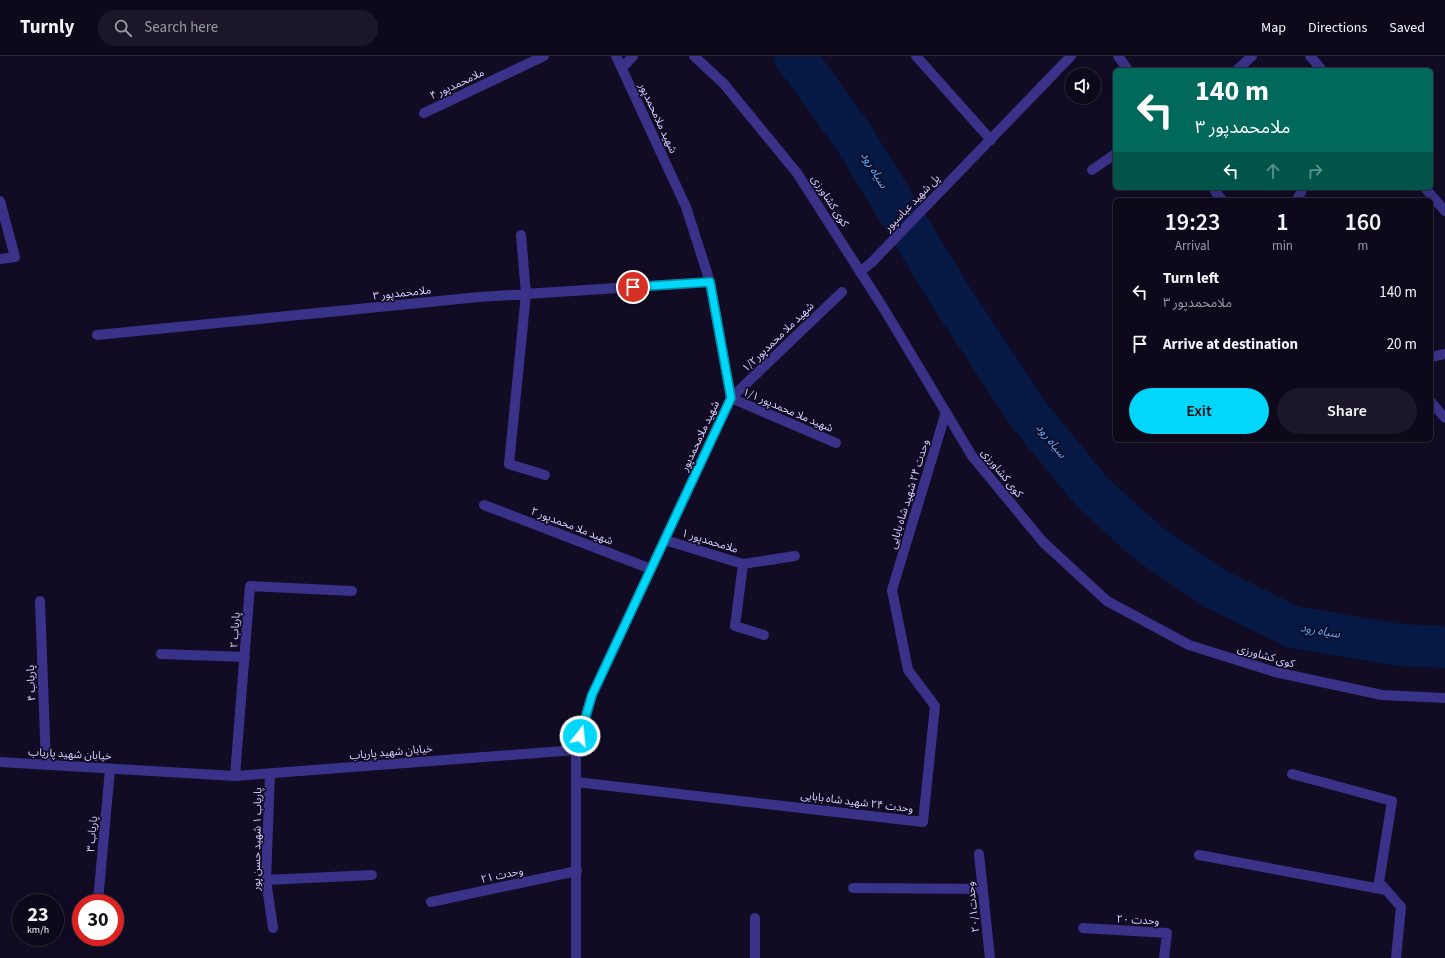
<!DOCTYPE html>
<meta charset="utf-8">
<style>
:root{--surface:#0d091b;--page:#1b1728;--text:#f1f3f6;--muted:#9a9aa3;--line:#2d2a3a;--accent:#00d7fa}
body{margin:0;font-family:"Source Sans 3","Noto Sans Arabic",sans-serif;background:var(--page);color:var(--text);height:100vh;display:flex;flex-direction:column;font-size:15px;white-space:nowrap}
*{box-sizing:border-box;margin:0}
p{font-size:13px;color:var(--muted)}
.icon{flex:none;width:22px;height:22px;fill:none;stroke:currentColor;stroke-width:2;stroke-linecap:round;stroke-linejoin:round}
.map{position:relative;flex:1;overflow:hidden}
.side{position:absolute;left:1113px;top:142px;width:320px;height:244px;display:flex;flex-direction:column;background:var(--surface);border-radius:6px;box-shadow:0 2px 10px #0003,0 0 0 1px var(--line)}
.side>*{flex:none}
.guide{position:absolute;left:1113px;top:12px;width:320px;height:122px;border-radius:6px;box-shadow:0 2px 10px #0003,0 0 0 1px var(--line);background:#00695c;color:#fff;overflow:hidden}
.tools{position:absolute;left:1065px;top:12px;display:grid;gap:8px}
.tools a{display:grid;place-items:center;width:36px;height:36px;border-radius:50%;background:var(--surface);box-shadow:0 2px 10px #0003,0 0 0 1px var(--line);font-size:20px}
.speed{position:absolute;left:12px;top:838px;display:flex;gap:8px;font-size:20px;font-weight:700;text-align:center}
.speed>*{display:grid;place-content:center;width:52px;height:52px;border-radius:50%;background:var(--surface);box-shadow:0 2px 10px #0003,0 0 0 1px var(--line);line-height:1}
.speed small{font-size:10px;font-weight:400}
.speed .limit{border:6px solid #d22;background:#fff;color:#111}
.pin{position:absolute;display:grid;place-items:center;width:34px;height:34px;color:#fff;margin:-17px;border:2px solid #fff;border-radius:50%;box-shadow:0 1px 4px #0007}
.me{position:absolute;width:44px;margin:-22px;rotate:16deg;stroke-linejoin:round;filter:drop-shadow(0 0 3px #0008)}
.turn{display:flex;align-items:center;gap:14px;height:84px;padding:0 16px;font-size:18px}
.turn .icon{width:52px;height:52px;stroke-width:2.5}
.turn b{display:block;font-size:28px;line-height:34px}
.lanes{display:flex;align-items:center;height:38px;padding:0 16px;background:#0003;justify-content:center;gap:20px;direction:ltr}
.lanes .off{opacity:.35}
.eta{display:flex;justify-content:space-evenly;align-items:center;height:68px;text-align:center}
.eta b{font-size:24px;font-weight:600;line-height:28px}
.cta{display:flex;gap:8px;margin-top:auto;padding:8px 16px}
.cta a{flex:1;height:46px;border-radius:24px;background:var(--accent);color:#111;font-size:16px;font-weight:600;line-height:46px;text-align:center}
.cta a+a{background:var(--page);color:var(--text)}
ul{padding:0;list-style:none}
li{display:flex;align-items:center;gap:12px;height:52px;padding:0 16px}
li div{flex:1}
li b{display:block;font-size:15px}
li em{font-style:normal}
header{display:flex;align-items:center;gap:24px;box-sizing:border-box;height:56px;padding:0 20px;background:var(--surface);border-bottom:1px solid var(--line)}
header strong{font-size:19px}
nav{display:flex;gap:22px;margin-inline-start:auto;font-size:14px}
.search{width:280px;height:36px;background:var(--page);display:flex;align-items:center;gap:10px;box-sizing:border-box;padding:0 14px;border-radius:22px;color:var(--muted);font-size:15px}
.map>svg:first-child{display:block}
</style>
<header>
<strong>Turnly</strong>
<div class="search"><svg class="icon" aria-label="search" viewBox="0 0 24 24"><circle cx="10" cy="10" r="6"/><path d="M15 15l6 6"/></svg>Search here</div>
<nav><a>Map</a><a>Directions</a><a>Saved</a></nav>
</header>
<div class="map">
<svg width="1445" height="902" viewBox="0 0 1445 902">
<rect width="100%" height="100%" fill="#110c24"/>
<g fill="none" stroke-linecap="round" stroke-linejoin="round">
<path stroke="#051944" stroke-width="42" d="M795,0L854,82L950,239L1029,359L1093,437L1148,487L1216,533L1293,571L1399,589L1445,591"/>
<path stroke="#393288" stroke-width="10" d="M916,0L991,84
M1118,0L1128,14
M1310,0L1322,14
M622,12L633,0
M1237,14L1252,0
M424,57L544,0
M1092,114L1115,98
M1213,132L1222,144
M1425,132L1445,155
M1297,144L1303,132
M0,145L15,201L0,203
M521,179L526,238L509,408L545,419
M860,216L872,206
M97,279L479,241L710,226
M1431,301L1445,298
M731,342L842,236
M731,342L836,387
M1431,346L1445,362
M484,449L651,513
M665,484L743,508L795,500
M743,508L735,570L764,579
M40,545L46,709
M161,598L245,601
M576,694L592,639L731,342L710,226L686,151L616,0
M270,718L266,824L273,872
M1292,718L1392,745L1379,826L1401,851L1396,902
M235,720L250,530L352,535
M576,726L923,766L935,650L908,614L892,534L946,356
M979,798L990,902
M1199,799L1386,834
M266,824L372,819
M853,832L983,833
M98,845L110,713
M431,846L577,815
M1083,872L1167,877L1164,902
M755,902V862"/>
<path stroke="#393288" stroke-width="10" d="M694,0L724,28L797,117L884,253L972,400L1043,486L1107,545L1189,589L1275,616L1382,639L1445,642
M872,206L1071,0
M0,706L235,720L576,694V902"/>
</g>
<g fill="none" stroke-linecap="round" stroke-linejoin="round">
<g stroke="#008ca2" stroke-width="10">
<path id="route" d="M580,680L592,639L731,342L710,226L633,231"/>
</g>
<use href="#route" stroke="#00d7fa" stroke-width="7"/>
</g>
<g text-anchor="middle" dominant-baseline="central" stroke-width="3.5" stroke-linejoin="round" paint-order="stroke">
<g font-size="11" fill="#d6cfff" stroke="#110c24">
<text transform="translate(457 28) rotate(-25)">ملامحمدپور ۴</text>
<text transform="translate(658 62) rotate(65)">شهید ملامحمدپور</text>
<text transform="translate(830 145) rotate(57)">کوی کشاورزی</text>
<text transform="translate(912 147) rotate(-46)">پل شهید عباسپور</text>
<text transform="translate(402 237) rotate(-6)">ملامحمدپور ۳</text>
<text transform="translate(778 281) rotate(-44)">شهید ملا محمدپور۱/۲</text>
<text transform="translate(788 354) rotate(23)">شهید ملا محمدپور ۱/۱</text>
<text transform="translate(700 380) rotate(-65)">شهید ملامحمدپور</text>
<text transform="translate(1002 417) rotate(51)">کوی کشاورزی</text>
<text transform="translate(909 438) rotate(-73)">وحدت ۲۴ شهید شاه بابایی</text>
<text transform="translate(572 470) rotate(21)">شهید ملا محمدپور ۲</text>
<text transform="translate(710 485) rotate(17)">ملامحمدپور ۱</text>
<text transform="translate(235 574) rotate(-86)">پاریاب ۲</text>
<text transform="translate(1266 600) rotate(16)">کوی کشاورزی</text>
<text transform="translate(31 627) rotate(-92)">پاریاب ۴</text>
<text transform="translate(391 696) rotate(-5)">خیابان شهید پاریاب</text>
<text transform="translate(70 698) rotate(3)">خیابان شهید پاریاب</text>
<text transform="translate(857 746) rotate(7)">وحدت ۲۴ شهید شاه بابایی</text>
<text transform="translate(92 778) rotate(-85)">پاریاب ۳</text>
<text transform="translate(257 783) rotate(-89)">پاریاب ۱ شهید حسن پور</text>
<text transform="translate(502 819) rotate(-12)">وحدت ۲۱</text>
<text transform="translate(973 851) rotate(-96)">وحدت۲۰/۱</text>
<text transform="translate(1138 864) rotate(3)">وحدت ۲۰</text>
</g>
<g font-size="12" font-style="italic" fill="#5dadff" stroke="#110c24">
<text transform="translate(874 114) rotate(59)">سیاه رود</text>
<text transform="translate(1051 385) rotate(51)">سیاه رود</text>
<text transform="translate(1320 575) rotate(10)">سیاه رود</text>
</g>
</g>
</svg>
<div class="tools">
<a><svg class="icon" aria-label="sound" viewBox="0 0 24 24"><path d="M4 9h4l5-4v14l-5-4H4zM17 9q2 3 0 6"/></svg></a>
</div>
<div class="speed"><div>23<small>km/h</small></div><div class="limit">30</div></div>
<div class="pin" style="left:633px;top:231px;background:#d93025"><svg class="icon" aria-label="arrive" viewBox="0 0 24 24"><path d="M6 21V4h12l-3 4 3 4H6"/></svg></div>
<svg class="me" style="left:580px;top:680px" viewBox="-20 -20 40 40"><circle r="17" fill="#00d7fa" stroke="#fff" stroke-width="3"/><path d="M0-11L8 9 0 5-8 9z" fill="#fff"/></svg>
<div class="guide">
<div class="turn"><svg class="icon" aria-label="left" viewBox="0 0 24 24"><path d="M17 20v-9H6M10 6l-5 5 5 5"/></svg><div><b>140 m</b>ملامحمدپور ۳</div></div>
<div class="lanes"><svg class="icon" aria-label="left" viewBox="0 0 24 24"><path d="M17 20v-9H6M10 6l-5 5 5 5"/></svg><svg class="icon off" aria-label="ahead" viewBox="0 0 24 24"><path d="M12 20V5M6 11l6-6 6 6"/></svg><svg class="icon off" aria-label="right" viewBox="0 0 24 24"><path d="M7 20v-9h11M14 6l5 5-5 5"/></svg></div>
</div>
<section class="side">
<div class="eta">
<div><b>19:23</b><p>Arrival</p></div>
<div><b>1</b><p>min</p></div>
<div><b>160</b><p>m</p></div>
</div>
<ul>
<li><svg class="icon" aria-label="left" viewBox="0 0 24 24"><path d="M17 20v-9H6M10 6l-5 5 5 5"/></svg><div><b>Turn left</b><p>ملامحمدپور ۳</p></div><em>140 m</em></li>
<li><svg class="icon" aria-label="arrive" viewBox="0 0 24 24"><path d="M6 21V4h12l-3 4 3 4H6"/></svg><div><b>Arrive at destination</b></div><em>20 m</em></li>
</ul>
<div class="cta"><a>Exit</a><a>Share</a></div>
</section>
</div>
